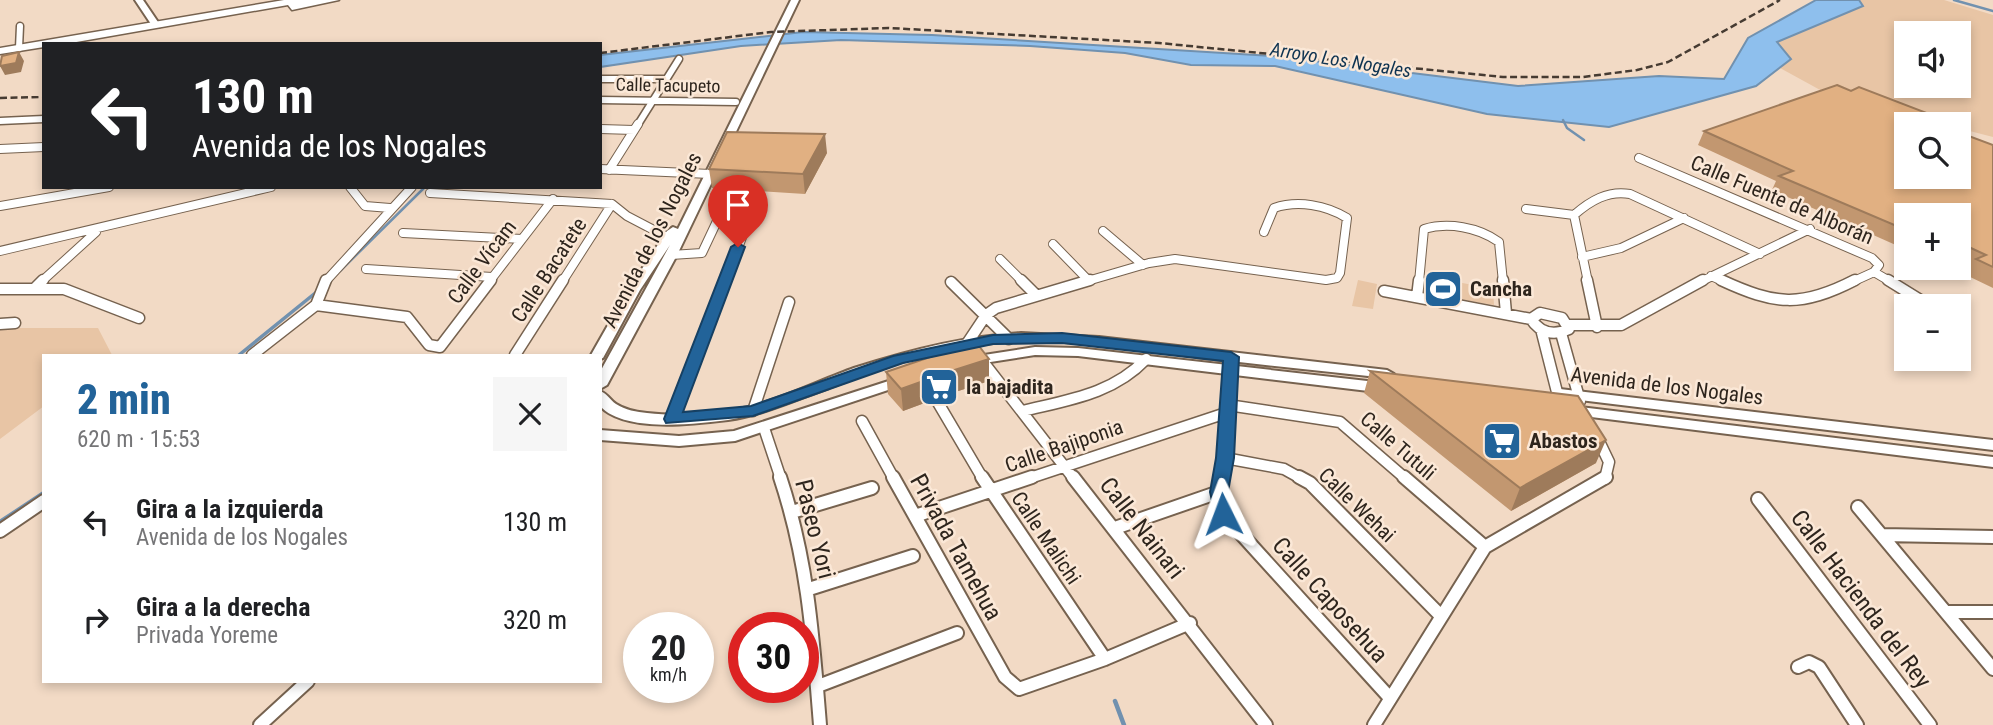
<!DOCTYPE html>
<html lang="es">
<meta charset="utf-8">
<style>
:root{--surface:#fff;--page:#f6f6f6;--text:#202124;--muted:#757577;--accent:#226399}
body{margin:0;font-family:"Roboto Condensed",sans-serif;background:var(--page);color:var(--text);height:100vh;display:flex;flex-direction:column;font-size:26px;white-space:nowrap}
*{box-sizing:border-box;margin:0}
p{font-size:23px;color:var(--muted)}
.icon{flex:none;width:38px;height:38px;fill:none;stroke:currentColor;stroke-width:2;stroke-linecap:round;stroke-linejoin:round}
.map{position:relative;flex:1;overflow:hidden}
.drawer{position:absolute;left:42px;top:354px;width:560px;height:329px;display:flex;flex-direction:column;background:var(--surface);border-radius:0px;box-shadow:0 4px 10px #0003}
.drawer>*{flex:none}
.guide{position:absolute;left:42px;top:42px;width:560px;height:147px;border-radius:0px;box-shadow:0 4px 10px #0003;background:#202124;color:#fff;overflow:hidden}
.controls{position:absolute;left:1894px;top:21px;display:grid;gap:14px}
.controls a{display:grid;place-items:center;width:77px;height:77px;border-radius:0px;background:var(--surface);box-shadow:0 4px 10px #0003;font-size:35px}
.speed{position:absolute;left:623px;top:612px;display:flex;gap:14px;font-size:35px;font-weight:700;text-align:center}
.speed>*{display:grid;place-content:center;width:91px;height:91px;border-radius:50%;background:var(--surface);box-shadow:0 4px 10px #0003;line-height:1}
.speed small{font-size:18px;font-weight:400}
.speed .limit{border:10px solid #d22;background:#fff;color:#111}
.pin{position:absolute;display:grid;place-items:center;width:60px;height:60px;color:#fff;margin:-72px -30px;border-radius:50% 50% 50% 0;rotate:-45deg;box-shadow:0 0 7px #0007}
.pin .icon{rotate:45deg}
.me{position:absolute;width:77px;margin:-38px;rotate:357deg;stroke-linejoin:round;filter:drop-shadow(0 0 5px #0008)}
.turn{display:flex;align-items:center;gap:24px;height:147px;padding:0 35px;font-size:32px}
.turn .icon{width:91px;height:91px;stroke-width:2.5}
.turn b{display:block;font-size:49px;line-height:60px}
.round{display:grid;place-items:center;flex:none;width:74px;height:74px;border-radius:0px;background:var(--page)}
.head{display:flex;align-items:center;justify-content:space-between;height:119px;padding:0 35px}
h1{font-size:42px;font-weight:800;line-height:52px;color:var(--accent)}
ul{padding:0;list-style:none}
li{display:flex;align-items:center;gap:21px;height:98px;padding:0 35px}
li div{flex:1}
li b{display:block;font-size:26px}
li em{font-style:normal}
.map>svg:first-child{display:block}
</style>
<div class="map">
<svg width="1993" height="725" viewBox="0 0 1993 725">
<rect width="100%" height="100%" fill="#f2dac5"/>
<path fill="#e8c5a5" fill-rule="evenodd" d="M1859,0H1944L1993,15V137L1958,128V124H1946L1822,91L1780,68L1790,59L1776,42L1862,6ZM1906,33H1958V86H1906Z
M1427,276L1493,289L1494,305L1428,294Z
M1358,280L1377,284L1373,309L1352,306Z
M0,328H98L112,355H44V406L0,439Z"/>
<path fill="#8ebfed" stroke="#7191af" stroke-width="2" d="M1816,0H1859L1863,6L1777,42L1791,59L1756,86L1609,127L1487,114L1275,66L1191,65L1125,53L1030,46L841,40L741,46L600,67V55L803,32L932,35L1273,56L1518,86L1659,76L1724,79L1748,38Z"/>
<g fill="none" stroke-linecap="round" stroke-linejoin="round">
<path stroke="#7191af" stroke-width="2.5" d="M1954,0L1993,11
M1563,120L1567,128L1584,140
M340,271L425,187"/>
<path stroke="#7191af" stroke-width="3.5" d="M239,355L319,290"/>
<path stroke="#7191af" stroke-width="4.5" d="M0,522L44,493
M1115,701L1124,725"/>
<g stroke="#76624f" stroke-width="9">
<path id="street-far3" d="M19,48L20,26
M600,79H666
M600,100L736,102
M0,121L44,119
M637,126L679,59"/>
</g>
<g stroke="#76624f" stroke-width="10">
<path id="street-far2" d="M600,129L634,130
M0,149L44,147
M1639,158L1872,258L1879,265L1874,272L1891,282
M600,169L710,174
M609,170L638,124
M350,187L365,206L390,208
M430,193L612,204L627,216L669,238
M0,206L109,187
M1526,209L1574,215
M1103,231L1143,265
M403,233L522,239
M1053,244L1088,280
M0,251L271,187
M671,255L702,253L726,202
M1582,257L1621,248L1684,218
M1000,259L1023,282
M366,269L492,277
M1711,276L1725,282
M41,282L96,232
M325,282L412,187
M489,282L553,199
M562,282L612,204
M725,282L757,198
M1084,282L1149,263L1175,259L1326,280L1337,278L1340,273L1347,218C1326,205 1298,200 1274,208L1264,232
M1419,282L1424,229C1448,222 1478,227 1499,242L1503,282
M1588,282L1574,215C1590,201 1608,190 1630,194L1760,254
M1700,282L1810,229
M1852,282L1874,272"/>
</g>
<g stroke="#76624f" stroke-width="13">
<path id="street-far1" d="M1021,280L1036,295
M1503,280L1506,313
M1587,280L1597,327
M1721,280C1775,305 1801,308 1855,280
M1888,280L1930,306
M951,282L1009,339
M35,288L43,280
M0,289H64L139,318
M1384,291L1531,319
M1417,297L1419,280
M316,305L407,317L429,345L440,347L491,280
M1540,313L1562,318L1569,329C1554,336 1540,333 1531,319Z
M0,324L15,323
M1569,325H1621L1703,280
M1541,329L1559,400
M1561,333L1580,401
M968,342L986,315L996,308L1090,280
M252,355L316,305L326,280
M515,355L563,280
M981,359L1074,479
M937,401L983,479
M1228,405L1340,422L1406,479
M753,411L789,302
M1023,411C1068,400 1113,394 1146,359
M672,419L725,280
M862,421L894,479
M764,428L781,479
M1597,437L1609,462L1605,479
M1225,458L1284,469L1302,479
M1027,479L1226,413
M1221,479L1231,357"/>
</g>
<g stroke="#76624f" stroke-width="16">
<path id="street" d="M780,477C808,561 813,638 820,725
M893,477L1005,677L1019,689L1105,659L1190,623
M982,477L1105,659
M1073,477L1266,725
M1222,477L1219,492L1223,514L1390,698
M1299,477L1310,483L1441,616
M1404,477L1485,547
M1758,499L1930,725
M1858,507L1993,669
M792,512L872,488
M915,516L1032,477
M1115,528L1219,492
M0,531L44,501
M1882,535L1993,537
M809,589L913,556
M1947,612H1993
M1798,667L1809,662L1819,667L1857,725
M818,686L957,633
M260,725L308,681
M1374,725L1485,547L1606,477"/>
</g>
<g stroke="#76624f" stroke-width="4">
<path id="secondary" d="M135,0H143L160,25L159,27H153Z
M791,0H799L677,255L607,385L600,389V372L670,245L640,290L603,358L600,359V355H591L628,290L667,231L673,227L678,229Z
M1021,333L1099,337L1387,370L1394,374L1387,378C1324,371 1261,365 1197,357C1123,347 1046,334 971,346C922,353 875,370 829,388C795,400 763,415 728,420C696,424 624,433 600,406V391C608,394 610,400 616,404C625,410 637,412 647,413C679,417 717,414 748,407C783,399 820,380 854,368C909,350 964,336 1021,333Z
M1035,347L1078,348L1385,383L1392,388L1385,393L1078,356L1035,355L971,365L964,361L971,357Z
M904,376L909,377L911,380L909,383L735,441L679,446L600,440V430L679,436L734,431Z
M1560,389L1993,440V450L1555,397L1553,394L1555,391Z
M1572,406L1993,457V467L1567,414L1565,411Z"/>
</g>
<g stroke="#76624f" stroke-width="3">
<path id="highway" d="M284,0H339L292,10L288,5L65,44H44V47L0,54V48Z"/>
</g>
<use href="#street-far3" stroke="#fff" stroke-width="6"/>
<use href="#street-far2" stroke="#fff" stroke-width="8"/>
<use href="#street-far1" stroke="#fff" stroke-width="10"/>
<use href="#street" stroke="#fff" stroke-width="12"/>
<use href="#secondary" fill="#fff" fill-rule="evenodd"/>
<use href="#highway" fill="#fff" fill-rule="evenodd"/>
<path stroke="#463b32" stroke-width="2.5" stroke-dasharray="7 3.5" stroke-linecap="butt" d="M600,53L771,32L889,28L1159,43L1503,77H1583L1637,70L1668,62L1780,0
M0,98L44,97"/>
</g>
<path fill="#c29770" d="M1906,124L1993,145V288L1966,275L1970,268L1958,263V215H1906V243L1898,246L1772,190L1776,181L1698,145L1704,131Z
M827,153L805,194L712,188L709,169Z
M989,359V381L943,396L934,394L930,401L903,411L888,394L886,372Z
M1370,371L1596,463L1511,511L1364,393Z"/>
<path fill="#9e7b5b" d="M19,52L24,61L21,72L5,75L0,66Z
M825,134L827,153L805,194L803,174Z
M1906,233V243L1898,246Z
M989,359V381L943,396L942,374Z
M933,372L934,394L930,401L903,411L901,389Z
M1606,440L1596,463L1511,511L1520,488Z"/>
<path fill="#e1b082" stroke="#9e7b5b" stroke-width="2" d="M19,52L16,63L0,66L2,56Z
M1837,85L1851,91L1859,87L1950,122L1945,124H1906V177H1958V132L1993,145V267L1976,259L1986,255L1958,242V215H1906V230L1779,176L1793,171L1704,131Z
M727,132L825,134L803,174L709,169Z
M979,346L989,359L942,374L933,372L929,379L901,389L886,372L936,355Z
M1370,371L1578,396L1606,440L1520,488Z"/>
<path fill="#226399" stroke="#164063" stroke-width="2" d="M738,243L745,247L683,412L751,406L893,356L993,335L1062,333L1231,352L1239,357L1234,458L1228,492L1232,514L1230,519H1216L1210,492L1216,458L1223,361L1062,343L993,344L903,363L753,416L666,423L664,419L731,247Z"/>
<defs>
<g id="stadium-square" transform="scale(2.0125)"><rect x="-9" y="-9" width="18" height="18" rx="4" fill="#226399" stroke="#fbe8d7"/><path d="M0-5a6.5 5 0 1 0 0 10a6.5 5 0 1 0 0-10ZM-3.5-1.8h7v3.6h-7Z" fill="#fff"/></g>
<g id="supermarket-square" transform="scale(2.0125)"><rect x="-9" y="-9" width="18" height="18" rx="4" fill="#226399" stroke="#fbe8d7"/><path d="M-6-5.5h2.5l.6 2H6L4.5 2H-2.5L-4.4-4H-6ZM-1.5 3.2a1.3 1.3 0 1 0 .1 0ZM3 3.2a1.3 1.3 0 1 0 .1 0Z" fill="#fff"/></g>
</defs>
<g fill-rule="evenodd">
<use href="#stadium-square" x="1443" y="289"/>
<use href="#supermarket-square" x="939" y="387"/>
<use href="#supermarket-square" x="1502" y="441"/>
</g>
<g text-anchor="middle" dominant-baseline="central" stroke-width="5" stroke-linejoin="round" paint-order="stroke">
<g font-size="18" fill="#2e251d" stroke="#fbe8d7">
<text transform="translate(668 85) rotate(1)">Calle Tacupeto</text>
</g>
<g font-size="19" font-style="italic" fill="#0e3351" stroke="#fbe8d7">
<text transform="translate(1341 60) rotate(9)">Arroyo Los Nogales</text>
</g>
<g font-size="21" fill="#2e251d" stroke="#fbe8d7">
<text transform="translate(1782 200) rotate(23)">Calle Fuente de Alborán</text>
<text transform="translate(652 240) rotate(-63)">Avenida de los Nogales</text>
<text transform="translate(482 262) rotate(-53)">Calle Vícam</text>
<text transform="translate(549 270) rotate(-57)">Calle Bacatete</text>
<text transform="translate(1667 386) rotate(7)">Avenida de los Nogales</text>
<text transform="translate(1064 446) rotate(-19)">Calle Bajiponia</text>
<text transform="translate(1398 446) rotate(41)">Calle Tutuli</text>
<text transform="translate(1357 505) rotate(44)">Calle Wehai</text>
<text transform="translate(1046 538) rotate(56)">Calle Malichi</text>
</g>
<g font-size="21" font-weight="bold" fill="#2e251d" stroke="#fbe8d7" text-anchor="start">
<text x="1470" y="289">Cancha</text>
<text x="966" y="387">la bajadita</text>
<text x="1529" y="441">Abastos</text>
</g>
<g font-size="24" fill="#2e251d" stroke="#fbe8d7">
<text transform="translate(1142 528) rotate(52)">Calle Nainari</text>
<text transform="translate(815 529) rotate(76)">Paseo Yori</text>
<text transform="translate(956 547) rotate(61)">Privada Tamehua</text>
<text transform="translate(1861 599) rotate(53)">Calle Hacienda del Rey</text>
<text transform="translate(1330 600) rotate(48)">Calle Caposehua</text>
</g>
</g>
</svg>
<div class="controls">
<a><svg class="icon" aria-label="sound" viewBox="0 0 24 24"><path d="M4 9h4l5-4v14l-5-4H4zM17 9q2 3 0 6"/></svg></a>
<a><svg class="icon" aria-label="search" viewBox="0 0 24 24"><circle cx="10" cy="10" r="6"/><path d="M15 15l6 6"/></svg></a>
<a>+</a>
<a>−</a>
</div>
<div class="speed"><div>20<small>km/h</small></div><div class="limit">30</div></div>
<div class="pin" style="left:738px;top:247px;background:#d93025"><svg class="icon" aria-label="arrive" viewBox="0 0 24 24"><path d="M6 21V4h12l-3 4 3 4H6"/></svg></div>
<svg class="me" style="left:1223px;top:514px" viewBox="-20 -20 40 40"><path d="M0-17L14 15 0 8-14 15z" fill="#226399" stroke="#fff" stroke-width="4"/></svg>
<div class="guide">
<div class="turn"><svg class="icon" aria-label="left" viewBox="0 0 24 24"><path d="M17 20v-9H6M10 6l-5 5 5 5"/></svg><div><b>130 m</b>Avenida de los Nogales</div></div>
</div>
<section class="drawer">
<div class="head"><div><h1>2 min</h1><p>620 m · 15:53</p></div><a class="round"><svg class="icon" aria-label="close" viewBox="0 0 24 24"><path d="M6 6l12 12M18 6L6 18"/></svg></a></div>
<ul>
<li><svg class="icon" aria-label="left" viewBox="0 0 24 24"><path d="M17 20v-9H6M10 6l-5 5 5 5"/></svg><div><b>Gira a la izquierda</b><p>Avenida de los Nogales</p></div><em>130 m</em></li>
<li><svg class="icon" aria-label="right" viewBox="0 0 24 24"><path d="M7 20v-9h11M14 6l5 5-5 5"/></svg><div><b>Gira a la derecha</b><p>Privada Yoreme</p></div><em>320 m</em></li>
</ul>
</section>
</div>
